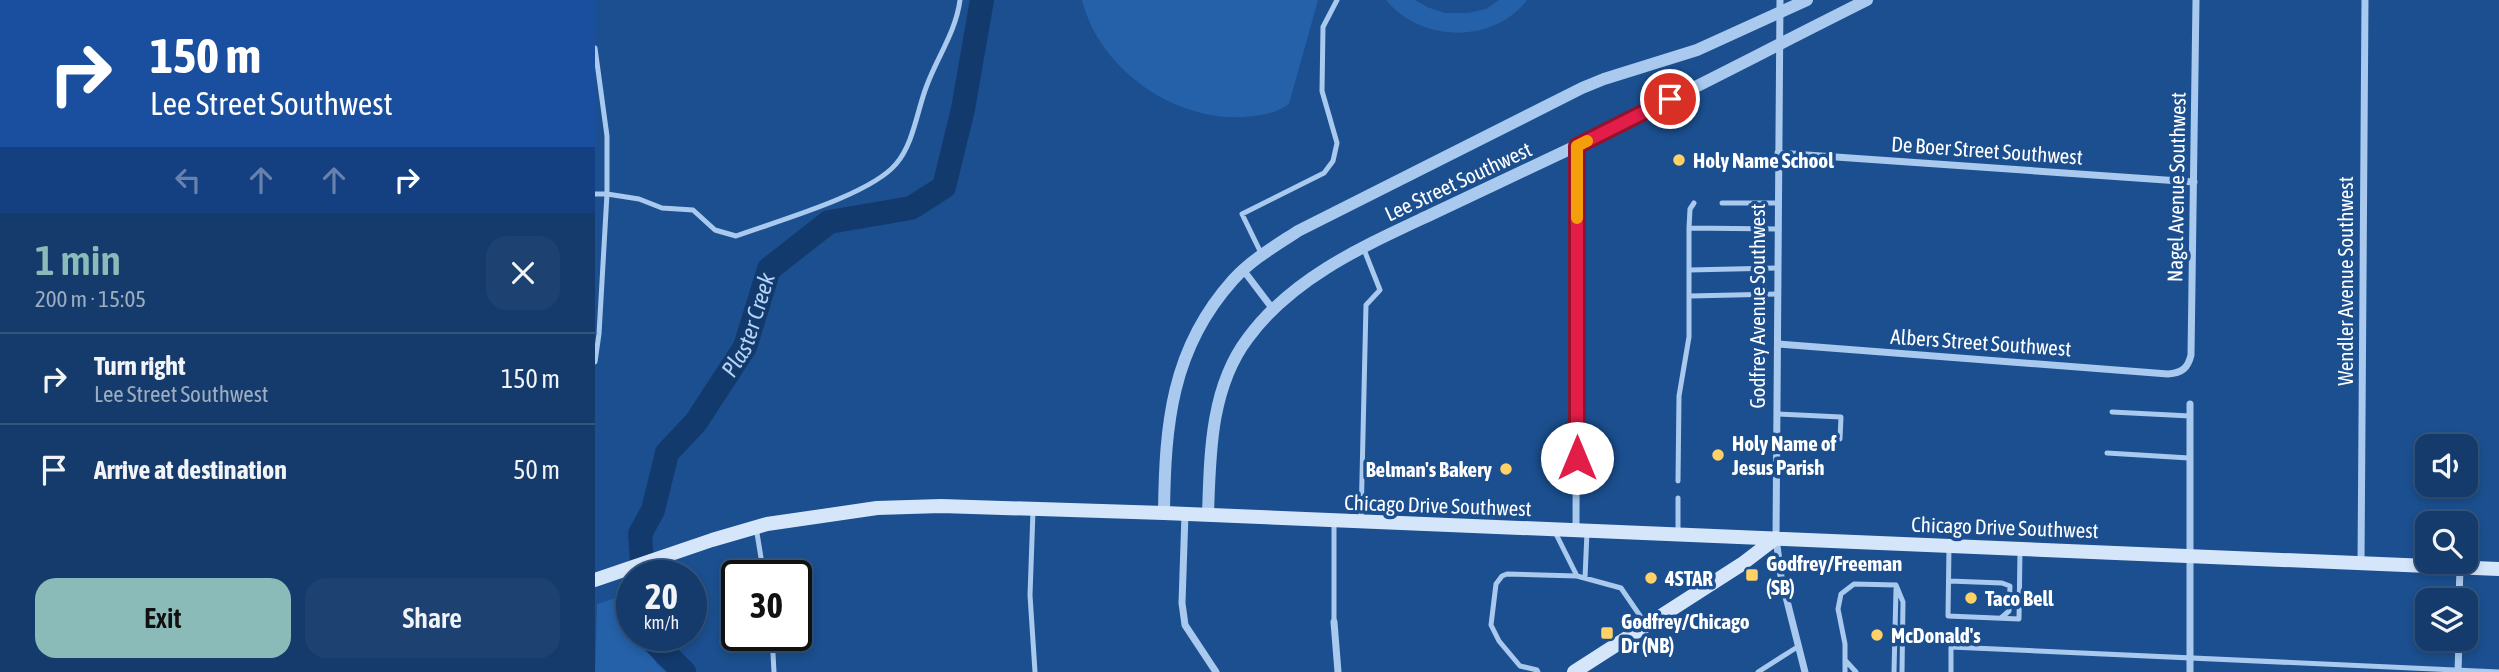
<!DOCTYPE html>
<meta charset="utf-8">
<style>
:root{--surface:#143b6b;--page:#1d4271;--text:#f1f3f6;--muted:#9dadc1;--line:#33557e;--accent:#8bbbb9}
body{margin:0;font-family:"Asap Condensed",sans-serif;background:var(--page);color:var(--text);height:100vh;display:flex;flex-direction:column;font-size:26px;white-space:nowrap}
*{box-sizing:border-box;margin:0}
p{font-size:23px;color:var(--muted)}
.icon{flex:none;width:38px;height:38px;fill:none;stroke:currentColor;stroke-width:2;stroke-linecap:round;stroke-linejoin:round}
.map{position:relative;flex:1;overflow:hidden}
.panel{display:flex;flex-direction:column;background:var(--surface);width:595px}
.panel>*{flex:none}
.guide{background:#1a4fa0;color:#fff;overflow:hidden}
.fabs{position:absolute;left:1820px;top:434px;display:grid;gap:14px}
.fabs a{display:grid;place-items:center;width:63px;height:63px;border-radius:14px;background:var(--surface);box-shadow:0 4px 10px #0003,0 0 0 2px var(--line);font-size:35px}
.speed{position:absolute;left:21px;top:560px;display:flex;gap:14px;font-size:35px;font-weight:700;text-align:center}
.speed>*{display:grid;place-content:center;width:91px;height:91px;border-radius:50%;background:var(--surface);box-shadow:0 4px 10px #0003,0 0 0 2px var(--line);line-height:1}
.speed small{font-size:18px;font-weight:400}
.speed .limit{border:4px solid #111;border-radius:10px;background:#fff;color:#111}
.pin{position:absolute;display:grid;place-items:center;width:60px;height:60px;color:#fff;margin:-30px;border:4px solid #fff;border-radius:50%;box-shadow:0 2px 7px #0007}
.me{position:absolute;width:77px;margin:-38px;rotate:0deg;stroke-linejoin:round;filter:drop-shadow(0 0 5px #0008)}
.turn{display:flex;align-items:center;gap:24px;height:147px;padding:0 35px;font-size:32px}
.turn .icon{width:91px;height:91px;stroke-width:2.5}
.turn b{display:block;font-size:49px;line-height:60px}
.lanes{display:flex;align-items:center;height:66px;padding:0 35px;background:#0003;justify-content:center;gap:35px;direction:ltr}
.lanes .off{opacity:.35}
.round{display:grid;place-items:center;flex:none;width:74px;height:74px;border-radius:21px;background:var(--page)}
.headline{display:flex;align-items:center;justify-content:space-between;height:119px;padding:0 35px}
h1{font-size:42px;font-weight:600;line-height:52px;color:var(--accent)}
.action{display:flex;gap:14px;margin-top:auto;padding:14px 35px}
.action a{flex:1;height:80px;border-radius:21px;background:var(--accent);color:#111;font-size:28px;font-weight:600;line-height:80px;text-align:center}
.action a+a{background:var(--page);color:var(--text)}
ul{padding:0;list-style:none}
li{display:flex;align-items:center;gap:21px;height:91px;padding:0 35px;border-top:2px solid var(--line)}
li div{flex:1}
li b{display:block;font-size:26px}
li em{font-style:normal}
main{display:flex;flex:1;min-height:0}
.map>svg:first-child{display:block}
</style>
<main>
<section class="panel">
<div class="guide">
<div class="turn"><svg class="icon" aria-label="right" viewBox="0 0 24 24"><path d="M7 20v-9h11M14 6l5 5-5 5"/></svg><div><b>150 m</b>Lee Street Southwest</div></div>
<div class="lanes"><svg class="icon off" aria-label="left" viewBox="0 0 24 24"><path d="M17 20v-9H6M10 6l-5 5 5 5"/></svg><svg class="icon off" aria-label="ahead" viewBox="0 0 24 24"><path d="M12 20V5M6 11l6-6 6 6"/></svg><svg class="icon off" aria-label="ahead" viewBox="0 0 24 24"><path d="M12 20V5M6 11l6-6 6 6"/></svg><svg class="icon" aria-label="right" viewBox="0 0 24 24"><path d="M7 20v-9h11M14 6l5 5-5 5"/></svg></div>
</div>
<div class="headline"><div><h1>1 min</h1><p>200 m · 15:05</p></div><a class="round"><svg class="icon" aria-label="close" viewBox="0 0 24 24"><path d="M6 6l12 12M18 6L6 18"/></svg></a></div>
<ul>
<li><svg class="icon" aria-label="right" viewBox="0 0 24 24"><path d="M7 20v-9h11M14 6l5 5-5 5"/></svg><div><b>Turn right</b><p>Lee Street Southwest</p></div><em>150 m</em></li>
<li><svg class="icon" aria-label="arrive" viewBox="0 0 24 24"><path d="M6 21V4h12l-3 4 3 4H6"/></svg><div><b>Arrive at destination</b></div><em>50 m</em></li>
</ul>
<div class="action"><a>Exit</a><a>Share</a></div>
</section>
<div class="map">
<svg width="1904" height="672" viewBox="0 0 1904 672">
<rect width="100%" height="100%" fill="#1b4f8f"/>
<path fill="#2461a8" d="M487,0H723L694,104C680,114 665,116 648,117C579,121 504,69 487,0Z
M791,0H820L832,7L850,13H873L891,9L904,0H932C899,44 826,43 791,0Z
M27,596L37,618V635H45L62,664L71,672H0L2,604Z"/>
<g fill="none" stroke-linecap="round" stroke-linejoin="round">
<g stroke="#123a6d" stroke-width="24">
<path id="s1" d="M48,576L45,534L58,510L72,453L101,422L150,347L174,269L234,222L316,208L349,187L368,109L387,0"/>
<path d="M58,635L60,643L89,672"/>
</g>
<path stroke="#a9c9ee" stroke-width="5" d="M0,48L12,136V194L44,199L67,208L98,210L120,230L141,236C182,221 275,195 301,164C319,143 322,110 332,85C343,56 361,31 365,0
M0,194H12L4,334L0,362
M1127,203H1183
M1094,228L1095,209L1099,203
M667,255L647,214L729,173L738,161L742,143L727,91L728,27L742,0
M1094,270L1183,268
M1095,296L1183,294
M1517,412L1595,416
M1182,414L1246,417L1245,439
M1512,453L1594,458
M1083,481L1084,396L1094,337V228L1183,229
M438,511L435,595L440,672
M766,521L771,305L785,290L768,247
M161,527L169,576
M959,530L982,576L1026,588L1050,623
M1083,534V498
M1354,547L1353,616L1424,619L1425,551
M990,578L992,532
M1354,581L1407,583L1415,586L1414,611L1406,618
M1301,585L1308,602L1307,672
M739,622V523
M177,635L179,672
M1250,660L1261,672
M943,672L942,670L925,666L904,641L896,625L901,584L907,576L912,574L982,576
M1163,672L1204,646
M1250,672V644L1243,609L1246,594L1259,584L1301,585
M1299,672L1301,589
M1356,672V647L1904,672"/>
<path stroke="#a9c9ee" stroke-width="7" d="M1185,0L1181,538L1186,577L1210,672
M1183,153L1599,182
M649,271L677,308
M1183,344L1573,374C1587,373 1593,368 1596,355L1601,0
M590,514L587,603L590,625L621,672
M981,530L982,146
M1766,563L1770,0
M1864,600L1865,568
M739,622L743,672
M1595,672V404
M1863,672L1864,639"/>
<path stroke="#a9c9ee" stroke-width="12" d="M569,513C570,425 576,349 638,280C656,260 680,246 703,231L987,88L1009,79L1102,50L1212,0
M613,515C615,455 615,388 653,338C698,277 769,246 835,215C883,192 931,170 979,147C1077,100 1174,49 1272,0"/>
<path stroke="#d6e6fa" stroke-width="14" d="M0,580L117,540L172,524L282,508L346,506L569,513L1904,569
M979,672L1147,564L1181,538"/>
</g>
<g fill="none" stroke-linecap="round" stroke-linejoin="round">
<g stroke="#92132f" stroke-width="18">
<path id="route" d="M982,458V146L1075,99"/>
</g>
<use href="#route" stroke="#e11d48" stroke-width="12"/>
<path stroke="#f59e0b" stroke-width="12" d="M982,218V146L992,141"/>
</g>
<g fill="#ffd166" stroke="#1b4f8f" stroke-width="2.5">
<circle cx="1084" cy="160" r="7"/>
<circle cx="1123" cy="455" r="7"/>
<circle cx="911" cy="469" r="7"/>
<rect x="1150" y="568" width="14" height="14" rx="3.5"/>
<circle cx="1056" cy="578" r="7"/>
<circle cx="1376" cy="598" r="7"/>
<rect x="1005" y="626" width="14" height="14" rx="3.5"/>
<circle cx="1282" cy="635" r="7"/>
</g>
<g text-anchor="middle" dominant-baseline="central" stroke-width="7" stroke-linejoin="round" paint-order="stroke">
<g font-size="21" fill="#fff" stroke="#1b4f8f">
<text transform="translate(1392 150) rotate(4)">De Boer Street Southwest</text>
<text transform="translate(863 181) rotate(-25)">Lee Street Southwest</text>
<text transform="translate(1581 187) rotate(-89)">Nagel Avenue Southwest</text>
<text transform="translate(1750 281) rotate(-90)">Wendler Avenue Southwest</text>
<text transform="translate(1162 306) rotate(-90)">Godfrey Avenue Southwest</text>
<text transform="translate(1386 342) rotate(4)">Albers Street Southwest</text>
<text transform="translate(843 505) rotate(2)">Chicago Drive Southwest</text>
<text transform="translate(1410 527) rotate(2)">Chicago Drive Southwest</text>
</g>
<g font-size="21" font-weight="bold" fill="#fff" stroke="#1b4f8f" text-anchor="start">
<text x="1098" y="160">Holy Name School</text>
<text x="1137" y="443">Holy Name of<tspan x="1137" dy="24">Jesus Parish</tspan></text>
<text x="897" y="469" text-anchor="end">Belman's Bakery</text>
<text x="1171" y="563">Godfrey/Freeman<tspan x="1171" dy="24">(SB)</tspan></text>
<text x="1070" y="578">4STAR</text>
<text x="1390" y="598">Taco Bell</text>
<text x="1026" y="621">Godfrey/Chicago<tspan x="1026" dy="24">Dr (NB)</tspan></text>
<text x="1296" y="635">McDonald's</text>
</g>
<g font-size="23" font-style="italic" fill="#b5d3f5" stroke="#1b4f8f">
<text stroke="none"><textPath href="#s1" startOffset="282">Plaster Creek</textPath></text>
</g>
</g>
</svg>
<div class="fabs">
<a><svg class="icon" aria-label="sound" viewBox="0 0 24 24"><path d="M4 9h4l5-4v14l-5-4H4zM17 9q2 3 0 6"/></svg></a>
<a><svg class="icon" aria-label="search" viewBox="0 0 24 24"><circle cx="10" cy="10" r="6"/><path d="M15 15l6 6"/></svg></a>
<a><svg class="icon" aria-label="layers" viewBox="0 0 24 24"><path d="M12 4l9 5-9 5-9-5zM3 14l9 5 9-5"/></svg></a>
</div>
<div class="speed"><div>20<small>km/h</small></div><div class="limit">30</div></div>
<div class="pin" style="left:1075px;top:99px;background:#d93025"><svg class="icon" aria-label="arrive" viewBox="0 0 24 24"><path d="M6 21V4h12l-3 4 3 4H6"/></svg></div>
<svg class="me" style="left:982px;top:458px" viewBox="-20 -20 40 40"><circle r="19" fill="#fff"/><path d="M0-13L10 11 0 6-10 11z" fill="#e11d48"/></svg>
</div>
</main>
